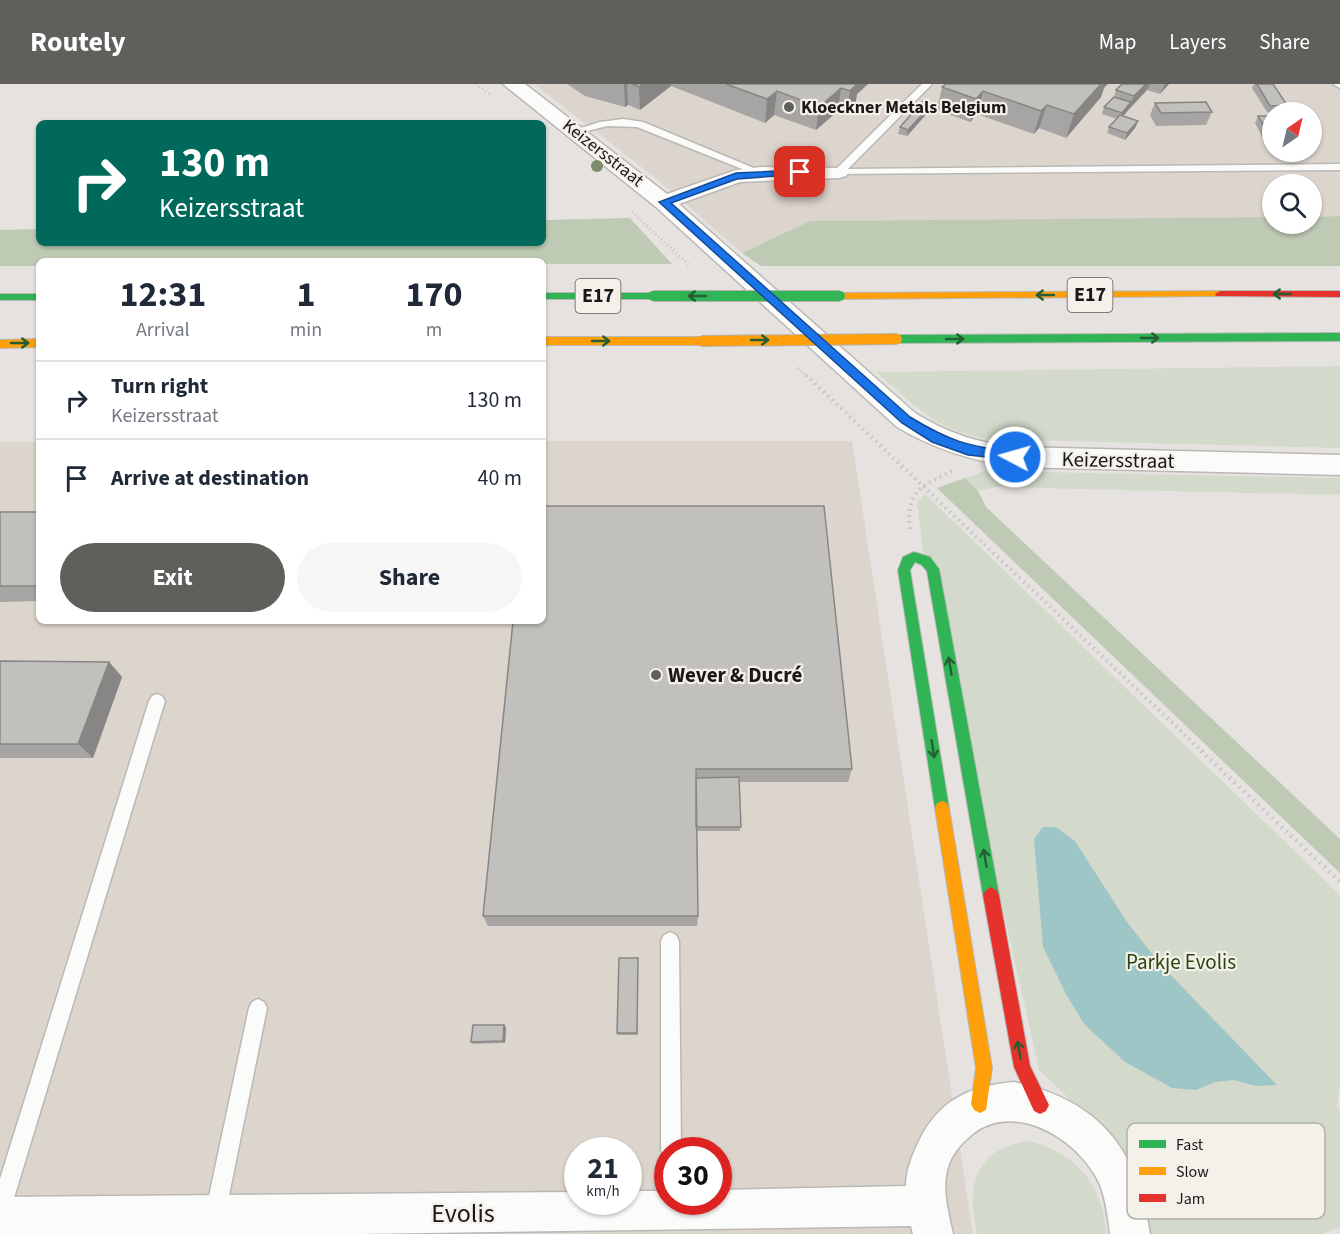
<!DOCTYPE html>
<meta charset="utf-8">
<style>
:root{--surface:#fff;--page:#f6f6f7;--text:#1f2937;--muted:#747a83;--line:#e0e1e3;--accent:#615f5c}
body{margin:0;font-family:"Source Sans 3",sans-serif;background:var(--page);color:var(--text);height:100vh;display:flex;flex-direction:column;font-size:22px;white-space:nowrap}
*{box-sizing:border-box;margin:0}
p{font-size:20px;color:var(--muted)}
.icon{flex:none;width:33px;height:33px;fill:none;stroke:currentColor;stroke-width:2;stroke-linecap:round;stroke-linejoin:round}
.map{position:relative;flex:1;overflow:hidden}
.drawer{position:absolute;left:36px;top:174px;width:510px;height:366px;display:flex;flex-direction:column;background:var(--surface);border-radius:9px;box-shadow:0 2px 4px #0004}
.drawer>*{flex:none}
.hud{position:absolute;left:36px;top:36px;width:510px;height:126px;border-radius:9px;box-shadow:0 2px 4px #0004;background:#00695c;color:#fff;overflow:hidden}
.needle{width:39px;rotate:34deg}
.controls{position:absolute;left:1262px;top:18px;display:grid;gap:12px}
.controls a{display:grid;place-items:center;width:60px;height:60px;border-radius:50%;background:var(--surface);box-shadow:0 2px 4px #0004;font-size:30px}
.speed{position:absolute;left:564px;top:1053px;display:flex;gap:12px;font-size:30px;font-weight:700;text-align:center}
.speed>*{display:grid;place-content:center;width:78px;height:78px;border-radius:50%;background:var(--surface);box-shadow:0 2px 4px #0004;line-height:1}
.speed small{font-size:15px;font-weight:400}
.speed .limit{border:9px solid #d22;background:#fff;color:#111}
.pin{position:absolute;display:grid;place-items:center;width:51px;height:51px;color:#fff;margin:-26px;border-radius:12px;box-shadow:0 3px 9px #0006}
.me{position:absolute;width:66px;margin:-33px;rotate:276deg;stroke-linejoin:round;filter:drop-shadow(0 0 4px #0008)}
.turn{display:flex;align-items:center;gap:21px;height:126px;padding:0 24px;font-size:27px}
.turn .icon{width:78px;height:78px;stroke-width:2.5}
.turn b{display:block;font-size:42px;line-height:51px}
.eta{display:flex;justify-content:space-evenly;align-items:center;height:102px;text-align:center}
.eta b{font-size:36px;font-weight:700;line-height:42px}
.cta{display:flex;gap:12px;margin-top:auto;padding:12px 24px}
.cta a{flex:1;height:69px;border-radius:36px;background:var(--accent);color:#fff;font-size:24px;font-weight:700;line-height:69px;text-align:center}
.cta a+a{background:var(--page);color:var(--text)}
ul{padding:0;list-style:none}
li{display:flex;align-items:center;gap:18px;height:78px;padding:0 24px;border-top:2px solid var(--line)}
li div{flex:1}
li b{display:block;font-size:22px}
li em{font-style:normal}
header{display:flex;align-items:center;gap:36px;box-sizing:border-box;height:84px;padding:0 30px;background:var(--accent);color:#fff}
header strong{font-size:28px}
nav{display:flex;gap:33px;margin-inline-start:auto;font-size:21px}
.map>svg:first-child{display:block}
</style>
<header>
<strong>Routely</strong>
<nav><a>Map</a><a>Layers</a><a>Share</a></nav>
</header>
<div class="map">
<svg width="1340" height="1150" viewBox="0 0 1340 1150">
<rect width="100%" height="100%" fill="#e5e2df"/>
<path fill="#dcd5cd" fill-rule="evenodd" d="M534,0H1340V132L1311,133V100H1272V133L810,137L742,169L652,91ZM1272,28H1311V68H1272Z
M543,357H852L973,1150H0V358H39V537H543ZM578,1066H628V1118H578ZM668,1066H718V1118H668Z"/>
<path fill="#d3dacb" d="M1340,282V364L986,355C932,344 916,322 876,288Z
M986,387L1340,394V411L996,403L978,407L965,394Z
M925,410L1340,811V1000L1337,1021L1340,1028V1143L1322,1150H1146L1095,1039L1039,986L923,466L917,419Z
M1026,1057C1073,1065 1105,1102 1106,1150H977C967,1104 973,1066 1026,1057Z"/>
<path fill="#becab4" d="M1340,132V182H761L742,169L810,137L1272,133V140H1311V133Z
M630,134L672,180H543V177H39V182H0V146L39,145V159H543V136Z
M965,394L978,407L986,423L1340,755V789L937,404Z"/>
<path fill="#9fc6c6" d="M1043,743H1056L1075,757L1127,838L1160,880L1277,1001L1256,1002L1234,996L1215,998L1196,1006L1172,1004L1125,978L1084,940L1066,910L1043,863L1034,755Z"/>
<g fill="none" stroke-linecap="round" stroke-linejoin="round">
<g stroke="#bab8b5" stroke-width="3">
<path id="lane" d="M922,0H932L848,85L1340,80V86L835,90V86Z
M1333,0H1340V4Z
M623,35L643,38L766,89L757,91L637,43L607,42L576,50L571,47L600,38Z
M157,610L162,612L165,617L10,1127L7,1134L0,1137V1095L149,617L152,612Z
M670,848L676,851L679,857L681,1066H668V1074L664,1073L661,1066V857L664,851Z
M258,915L264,918L267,924L225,1131L222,1138L215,1141L208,1138L205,1131L249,924L252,918Z"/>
</g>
<g stroke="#bab8b5" stroke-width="3">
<path id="street" d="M503,0H525L667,110L736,86L761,83L846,84L849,88L846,92L839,94L740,98L679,120L915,329C948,349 977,359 1015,363L1340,371V391L1015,383C972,377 934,365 897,343L656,123Z
M1014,998C1099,1016 1138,1065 1150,1150H1110C1108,1134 1106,1116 1100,1101C1079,1053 1008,1012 966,1056C957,1064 950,1074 947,1087C942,1107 949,1130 953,1150H913L911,1142L359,1150H0V1113L578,1108V1118H628V1107H668V1118H718V1106L906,1102C906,1086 912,1072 919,1057C939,1016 969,1002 1014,998Z"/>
</g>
<g stroke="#bab8b5" stroke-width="2">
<path id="fast" d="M543,209H653L658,212L653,215H543Z
M0,210H39V216H0Z
M1340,249V257L897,259L892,255L897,251Z
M914,468L930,473L939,485L999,811L996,816L991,819L986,816L983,811L927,487L922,481L915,478L910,486L949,724L947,729L942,731L937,729L935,724L898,486L903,473Z"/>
</g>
<g stroke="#bab8b5" stroke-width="2">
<path id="slow" d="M1220,207L1225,210L1224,212L840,215L835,212L840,209Z
M543,253H701L706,257L701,261H543Z
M39,255V263L0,264V256Z
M942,717L947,719L949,724L992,984L986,1026L980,1029L974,1026L971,1020L976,984L935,724L937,719Z"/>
</g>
<g stroke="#bab8b5" stroke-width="2">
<path id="jam" d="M1220,207H1340V213L1216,212L1215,210Z
M991,803L996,806L999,811L1030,982L1049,1021L1046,1027L1040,1030L1034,1027L1014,983L983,811L986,806Z"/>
</g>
<path stroke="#c4c3c2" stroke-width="3" stroke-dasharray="1 3" stroke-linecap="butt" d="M476,0L490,10
M632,128L690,182
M798,284L807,293"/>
<path stroke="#c4c3c2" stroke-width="4" stroke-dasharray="1.5 4.5" stroke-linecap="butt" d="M806,291L1203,668
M910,445C906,407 921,402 952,387"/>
<path stroke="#c4c3c2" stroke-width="4.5" stroke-dasharray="1.5 5" stroke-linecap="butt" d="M1201,667L1340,798"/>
<use href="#lane" fill="#fbfbfa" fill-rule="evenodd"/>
<use href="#street" fill="#fbfbfa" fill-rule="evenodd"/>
<use href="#fast" fill="#30b455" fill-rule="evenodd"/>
<use href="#slow" fill="#ff9f0a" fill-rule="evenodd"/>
<use href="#jam" fill="#e5322d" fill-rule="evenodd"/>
<g stroke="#b8b0ab" stroke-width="12" stroke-linecap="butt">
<path id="fast-bridge" d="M653,212H840"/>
</g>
<g stroke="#b8b0ab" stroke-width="12" stroke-linecap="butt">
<path id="slow-bridge" d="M701,257L897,255"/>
</g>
<use href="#fast-bridge" stroke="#30b455" stroke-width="10"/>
<use href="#slow-bridge" stroke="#ff9f0a" stroke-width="10"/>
</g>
<circle fill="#7d8c6c" cx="597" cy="82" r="6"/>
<path fill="#a7a5a3" d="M567,0H868L857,10L855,22L846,30L838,27L816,46L774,31L765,39L671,2L640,26L628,21L625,23L585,12Z
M1122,0H1169L1160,10L1147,6L1123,32L1138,37L1135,44L1125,56L1107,49L1109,43L1117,35L1102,30L1104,23L1114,13L1116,6Z
M1254,0H1273L1287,21L1284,27L1267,28L1252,4Z
M942,3L1104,4L1101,13L1066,54L1039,44L1034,50L977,30L970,38L937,26Z
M1155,19L1212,28L1206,41L1156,42L1150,31Z
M932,20L930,26L907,52L898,50L900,43Z
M1258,32H1272V53L1263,54L1255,39Z
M0,428H39V517L0,518Z
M513,537L852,685L848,698H739L740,747H697L698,832L697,842H488L483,832Z
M0,577L109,578L122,593L93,674H0Z
M638,877V951H617V949Z
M506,943L505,959L473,960L471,958Z"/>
<path fill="#888684" d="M624,0H627L628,21L625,23Z
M643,0H671V2L640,26L639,3Z
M849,0H868L857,10L855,22L846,30L850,7Z
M1101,0H1108L1104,4L1101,13L1066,54L1074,30Z
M1146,0H1150L1147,6L1129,25L1120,36L1122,29L1131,18L1134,12Z
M1165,0H1169L1160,10Z
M841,4L838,27L816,46L819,23Z
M777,7L774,31L765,39L767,15Z
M983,7L977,30L970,38L976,15Z
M932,20L930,26L907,52L908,46Z
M1047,21L1039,44L1034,50L1041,27Z
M1138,37L1135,44L1125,56L1127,49Z
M109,578L122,593L93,674L78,660Z
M504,941L506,943L505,959L503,957Z"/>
<path fill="#c2c0bd" stroke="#888684" stroke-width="1.5" d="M632,0H643L639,3Z
M726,0H857L850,7L841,4L819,23L777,7L767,15Z
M946,0H1101L1074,30L1047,21L1041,27L983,7L976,15L942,3Z
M1122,0H1146L1134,12L1116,6Z
M1257,0H1273L1287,21L1270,22Z
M1114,13L1131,18L1122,29L1104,23Z
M923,17L932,20L908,46L900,43Z
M1206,18L1212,28L1161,29L1155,19Z
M1120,31L1138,37L1127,49L1109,43Z
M1258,32H1272V47H1267Z
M543,422H824L852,685H696L698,832H483L513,537H543Z
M0,428H39V502H0Z
M0,577L109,578L78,660H0Z
M739,693L741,743H696V694Z
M619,874H638L637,949H617Z
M473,941H504L503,957L471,958Z"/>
<defs><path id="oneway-shaft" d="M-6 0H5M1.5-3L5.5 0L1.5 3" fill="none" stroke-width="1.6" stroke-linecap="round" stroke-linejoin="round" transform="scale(1.5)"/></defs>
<g stroke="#245e32">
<use href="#oneway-shaft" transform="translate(1282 210) rotate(180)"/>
<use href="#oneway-shaft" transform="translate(1045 211) rotate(180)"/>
<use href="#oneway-shaft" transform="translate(697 212) rotate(-180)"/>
<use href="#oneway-shaft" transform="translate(1150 254)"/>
<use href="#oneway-shaft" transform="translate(955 255)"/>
<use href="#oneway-shaft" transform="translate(760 256)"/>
<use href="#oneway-shaft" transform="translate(601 257)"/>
<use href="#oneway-shaft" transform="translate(20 259)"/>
<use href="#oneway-shaft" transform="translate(950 582) rotate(-100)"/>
<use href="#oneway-shaft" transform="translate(933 665) rotate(81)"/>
<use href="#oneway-shaft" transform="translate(985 774) rotate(-100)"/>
<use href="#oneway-shaft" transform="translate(1019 966) rotate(-100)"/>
</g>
<path fill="#1a73e8" stroke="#114b97" stroke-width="1.5" d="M800,86L804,88L803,90L737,95L671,119L910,333C949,357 969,363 1015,368L1019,370V376L968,371L932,358L902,339L659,118L736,89Z"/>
<g fill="#615f5c" stroke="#f4f0ea" stroke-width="2">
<circle cx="789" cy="23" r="6"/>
<circle cx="656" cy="591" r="6"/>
</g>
<g text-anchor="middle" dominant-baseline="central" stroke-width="4.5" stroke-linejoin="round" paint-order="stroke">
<g font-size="18" font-weight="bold" fill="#1a1816" stroke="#f4f0ea" text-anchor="start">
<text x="801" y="23">Kloeckner Metals Belgium</text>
</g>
<g font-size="18" fill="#1a1816" stroke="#f4f0ea">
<text transform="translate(603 69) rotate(38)">Keizersstraat</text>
</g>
<g fill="#f4f0ea" stroke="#5b5956" stroke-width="1.5">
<rect x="1067.5" y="194" width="45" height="34" rx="4.5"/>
<rect x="575.5" y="195" width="45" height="34" rx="4.5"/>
</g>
<g font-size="20" font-weight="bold" fill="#1a1816">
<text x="1090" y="211">E17</text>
<text x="598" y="212">E17</text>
</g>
<g font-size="21" fill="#1a1816" stroke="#f4f0ea">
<text transform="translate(1118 376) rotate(1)">Keizersstraat</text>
</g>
<g font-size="21" font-weight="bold" fill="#1a1816" stroke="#f4f0ea" text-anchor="start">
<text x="668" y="591">Wever &amp; Ducré</text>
</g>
<g font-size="21" fill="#28460e" stroke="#f4f0ea">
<text x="1181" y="878">Parkje Evolis</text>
</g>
<g font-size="26" fill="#1a1816" stroke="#f4f0ea">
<text x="463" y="1129">Evolis</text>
</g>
</g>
<rect x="1127" y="1039" width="198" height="96" rx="9" fill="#f4f0ea" stroke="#b3afaa" stroke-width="1.5"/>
<rect x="1139" y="1056" width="27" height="8" fill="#30b455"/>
<rect x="1139" y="1083" width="27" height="8" fill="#ff9f0a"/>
<rect x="1139" y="1110" width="27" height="8" fill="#e5322d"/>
<g font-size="16" fill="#1a1816">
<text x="1176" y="1066">Fast</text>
<text x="1176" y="1093">Slow</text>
<text x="1176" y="1120">Jam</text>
</g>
</svg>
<div class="controls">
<a><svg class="needle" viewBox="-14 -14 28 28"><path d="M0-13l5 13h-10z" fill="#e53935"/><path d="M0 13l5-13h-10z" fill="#747a83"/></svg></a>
<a><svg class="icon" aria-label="search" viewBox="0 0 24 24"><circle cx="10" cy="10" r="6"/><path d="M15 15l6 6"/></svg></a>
</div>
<div class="speed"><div>21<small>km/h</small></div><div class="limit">30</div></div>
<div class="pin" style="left:800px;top:88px;background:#d93025"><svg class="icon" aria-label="arrive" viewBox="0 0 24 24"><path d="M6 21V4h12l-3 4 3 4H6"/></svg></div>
<svg class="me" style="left:1015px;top:373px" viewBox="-20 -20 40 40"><circle r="17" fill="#1a73e8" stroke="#fff" stroke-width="3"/><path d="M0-11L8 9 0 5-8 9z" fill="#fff"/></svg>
<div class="hud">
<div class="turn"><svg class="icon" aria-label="right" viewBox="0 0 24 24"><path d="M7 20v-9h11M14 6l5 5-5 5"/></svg><div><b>130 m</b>Keizersstraat</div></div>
</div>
<section class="drawer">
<div class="eta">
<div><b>12:31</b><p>Arrival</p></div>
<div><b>1</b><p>min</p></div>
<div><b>170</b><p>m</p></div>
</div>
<ul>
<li><svg class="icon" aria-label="right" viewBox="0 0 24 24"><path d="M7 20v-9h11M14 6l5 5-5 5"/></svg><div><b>Turn right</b><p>Keizersstraat</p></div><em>130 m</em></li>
<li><svg class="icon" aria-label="arrive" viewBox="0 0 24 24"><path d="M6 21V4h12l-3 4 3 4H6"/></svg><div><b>Arrive at destination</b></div><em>40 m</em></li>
</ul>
<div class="cta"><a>Exit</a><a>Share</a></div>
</section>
</div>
